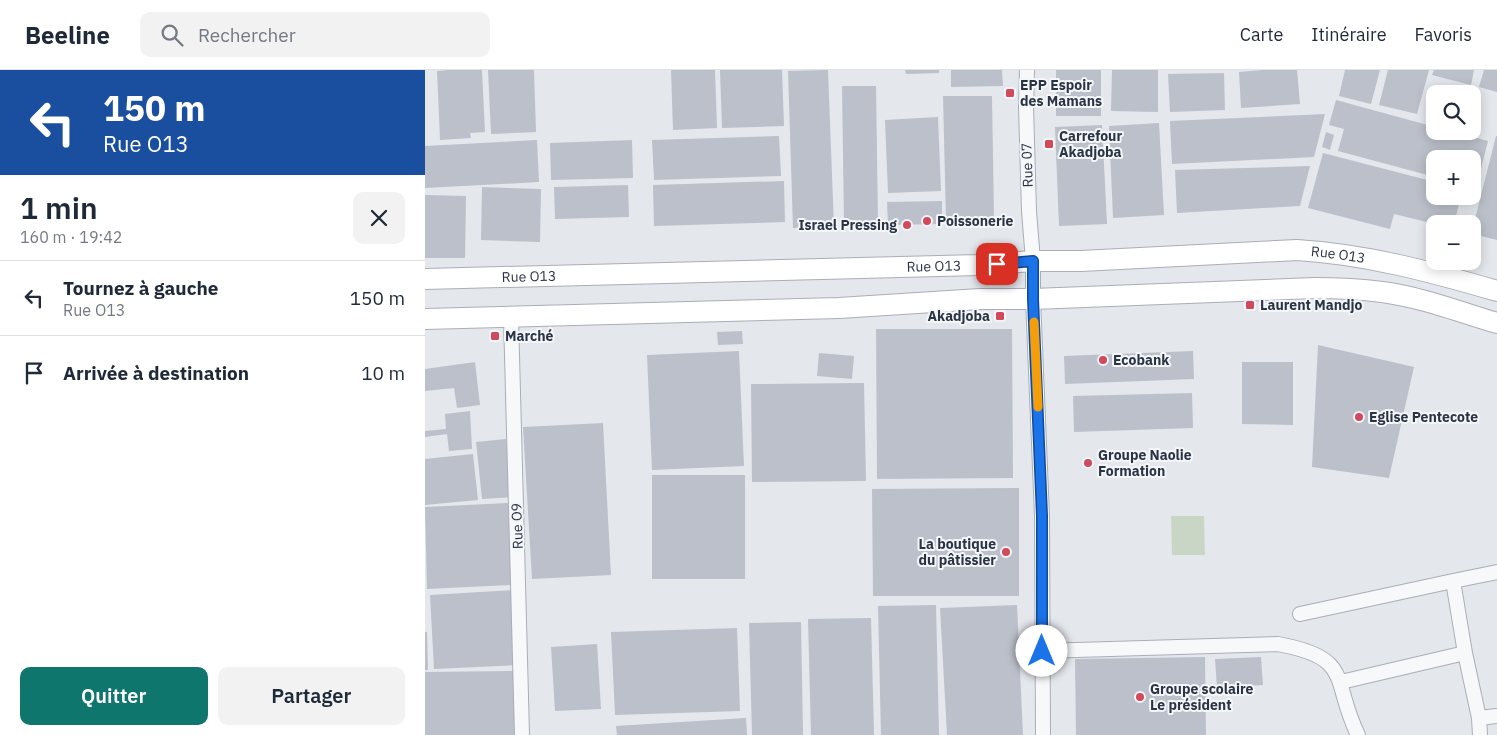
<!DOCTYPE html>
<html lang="fr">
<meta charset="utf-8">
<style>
:root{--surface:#fff;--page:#f2f2f3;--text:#1f2937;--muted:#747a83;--line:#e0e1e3;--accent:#0f766e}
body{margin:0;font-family:"IBM Plex Sans",sans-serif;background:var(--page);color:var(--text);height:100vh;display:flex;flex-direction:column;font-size:19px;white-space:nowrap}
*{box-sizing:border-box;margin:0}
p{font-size:16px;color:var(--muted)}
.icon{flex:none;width:28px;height:28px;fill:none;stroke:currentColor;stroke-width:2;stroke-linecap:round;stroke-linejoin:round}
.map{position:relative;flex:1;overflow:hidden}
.panel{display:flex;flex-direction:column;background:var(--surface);width:425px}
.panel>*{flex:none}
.hud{background:#1a4fa0;color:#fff;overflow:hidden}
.buttons{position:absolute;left:1001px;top:15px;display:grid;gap:10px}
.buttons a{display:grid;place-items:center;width:55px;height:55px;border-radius:10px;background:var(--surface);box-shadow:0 2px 12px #0003;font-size:25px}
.pin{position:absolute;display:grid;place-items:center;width:42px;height:42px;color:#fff;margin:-21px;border-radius:10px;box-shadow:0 2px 8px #0006}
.me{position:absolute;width:55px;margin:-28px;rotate:0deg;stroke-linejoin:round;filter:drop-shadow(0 0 4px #0008)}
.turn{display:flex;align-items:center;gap:18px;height:105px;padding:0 20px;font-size:22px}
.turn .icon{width:65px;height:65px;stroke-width:2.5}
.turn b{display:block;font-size:35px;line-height:42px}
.round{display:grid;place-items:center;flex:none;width:52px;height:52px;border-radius:10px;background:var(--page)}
.summary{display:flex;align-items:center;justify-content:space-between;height:85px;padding:0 20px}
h1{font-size:30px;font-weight:600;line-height:38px}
.primary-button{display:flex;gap:10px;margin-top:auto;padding:10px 20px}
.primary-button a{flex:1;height:58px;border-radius:10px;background:var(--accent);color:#fff;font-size:20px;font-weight:600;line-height:58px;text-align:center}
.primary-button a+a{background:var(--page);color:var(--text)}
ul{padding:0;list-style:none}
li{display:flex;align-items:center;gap:15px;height:75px;padding:0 20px;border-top:1px solid var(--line)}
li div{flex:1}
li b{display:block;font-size:19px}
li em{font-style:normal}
header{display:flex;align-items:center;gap:30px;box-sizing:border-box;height:70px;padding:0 25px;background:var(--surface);border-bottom:1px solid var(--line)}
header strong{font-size:24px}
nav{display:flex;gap:28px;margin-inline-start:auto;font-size:18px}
.search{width:350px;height:45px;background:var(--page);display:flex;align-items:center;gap:12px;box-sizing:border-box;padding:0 18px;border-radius:10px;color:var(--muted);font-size:19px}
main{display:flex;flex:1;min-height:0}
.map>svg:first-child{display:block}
</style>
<header>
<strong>Beeline</strong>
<div class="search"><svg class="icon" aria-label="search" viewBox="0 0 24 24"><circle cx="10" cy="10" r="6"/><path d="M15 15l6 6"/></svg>Rechercher</div>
<nav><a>Carte</a><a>Itinéraire</a><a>Favoris</a></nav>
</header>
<main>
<section class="panel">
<div class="hud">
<div class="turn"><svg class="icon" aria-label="left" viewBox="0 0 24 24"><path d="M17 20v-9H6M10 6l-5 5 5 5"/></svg><div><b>150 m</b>Rue O13</div></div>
</div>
<div class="summary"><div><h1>1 min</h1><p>160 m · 19:42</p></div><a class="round"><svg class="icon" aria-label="close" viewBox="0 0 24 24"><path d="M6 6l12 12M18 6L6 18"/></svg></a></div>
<ul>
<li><svg class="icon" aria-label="left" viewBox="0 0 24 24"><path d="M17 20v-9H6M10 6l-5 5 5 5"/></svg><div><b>Tournez à gauche</b><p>Rue O13</p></div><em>150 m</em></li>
<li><svg class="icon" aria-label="arrive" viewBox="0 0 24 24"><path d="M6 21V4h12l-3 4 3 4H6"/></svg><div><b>Arrivée à destination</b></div><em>10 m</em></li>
</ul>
<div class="primary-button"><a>Quitter</a><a>Partager</a></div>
</section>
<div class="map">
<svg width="1072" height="665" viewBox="0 0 1072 665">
<rect width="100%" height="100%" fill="#e4e7ec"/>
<path fill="#c9d6c5" d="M746,446H779L780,485H747Z"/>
<path fill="#bbc0ca" d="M23,0H57L60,62L45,63L46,68L15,70L12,1Z
M63,0H109L111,62L66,64Z
M246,0H290L292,58L248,60Z
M295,0H357L359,56L297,58Z
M403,0L409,157L368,158L363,1Z
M480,0H514V3L481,4Z
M526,0H577L578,16L526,17Z
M631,0H676V46H631Z
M687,0H733V42L686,41Z
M838,0H872L875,34L816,38L814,2Z
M920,0H955L946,34L914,26Z
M963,0H1004L992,44L954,35Z
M1009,0H1049L1046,15L1007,5Z
M1059,0H1072V22L1054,17Z
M799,3L800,40L745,42L743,4Z
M417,16H451L453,152H419Z
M518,26H567L569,149L521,150Z
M911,30L1010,57V61H1026L1063,71L1051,118L1048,117V89H1010V107L913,81L919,59L904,55Z
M900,44L889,87L747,94L745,51Z
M513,47L516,121L463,123L460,50Z
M734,53L739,145L688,148L684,56Z
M677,55L682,154L634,156L630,57Z
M901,62L909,65L905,80L897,77Z
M354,66L356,106L229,110L227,70Z
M1071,66H1072V170L1048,164V157Z
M112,70L114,112L0,118V76Z
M207,70L208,108L126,110L125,73Z
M898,83L1010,112V126H1036L1029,154H1010L969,144L965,159L883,138Z
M885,96L875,136L752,143L750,100Z
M359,111L360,152L229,156L228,115Z
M203,115L204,147L130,149L129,117Z
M57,117L116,119L115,172L56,170Z
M0,125L41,126L40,188H0Z
M517,131V154L463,155L462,132Z
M451,259H587L588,408L452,409Z
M317,261L318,274L293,275L292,262Z
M893,275L989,297L964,408L887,397Z
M314,281L319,396L227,400L222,285Z
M768,281L769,309L640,314L639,286Z
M394,283L429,286L427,309L392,306Z
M50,292L55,335L32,338L29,318L0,321V299Z
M817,292H868V355L817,354Z
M439,313L441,411L327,412L326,314Z
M767,323L768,358L649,362L648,326Z
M45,341L47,379L24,381L22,364L0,367V361L21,359L20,344Z
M178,353L186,505L107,509L98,357Z
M81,369L87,427L57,429L51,372Z
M48,384L53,430L0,435V389Z
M227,405H320V509H227Z
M594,418V526H448L447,419Z
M83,433L87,515L2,519L0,437Z
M89,520L93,595L9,599L5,525Z
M511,535L514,665H456L453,536Z
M592,535L598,665H522L515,538Z
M446,548L449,665H386L383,549Z
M376,552L378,665H327L324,553Z
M312,558L315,641L190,645L186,562Z
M0,562H2L3,600H0Z
M172,574L176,639L130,641L126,577Z
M780,587L781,665H651L650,589Z
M836,587L838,615L792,618L790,589Z
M91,601V665H0V602Z
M321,648L322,665H192L191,656Z"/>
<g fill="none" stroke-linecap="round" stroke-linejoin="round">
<g stroke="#a9aeb7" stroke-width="16">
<path id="street" d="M602,0L601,36L604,141L608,191V229L617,446L618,665
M86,247L97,665
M1028,511L1072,502
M875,544L1028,511L1040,583L1054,648L1055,665
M617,581L853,574C929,588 906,610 933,665
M916,612L1040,583
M1054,648L1072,646"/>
</g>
<g stroke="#a9aeb7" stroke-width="22">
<g id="secondary">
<path id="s1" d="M0,209L554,195L608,191H656L872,180C940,184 1007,202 1072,221"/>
<path d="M0,249L414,238L555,229H608L889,218C912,218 935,219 957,222C996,227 1035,242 1072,253"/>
</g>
</g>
<use href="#street" stroke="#f7f8fa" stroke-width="14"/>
<use href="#secondary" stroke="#fff" stroke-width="20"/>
</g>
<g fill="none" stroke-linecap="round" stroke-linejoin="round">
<g stroke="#114b97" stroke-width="12">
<path id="route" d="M572,194L608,191V229L617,446V581"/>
</g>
<use href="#route" stroke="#1a73e8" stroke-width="9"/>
<path stroke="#f59e0b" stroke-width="9" d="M609,252L613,337"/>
</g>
<g fill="#d1495b" stroke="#f4f6f9" stroke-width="2">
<rect x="580" y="18" width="10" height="10" rx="2.5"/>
<rect x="619" y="69" width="10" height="10" rx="2.5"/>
<circle cx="502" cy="151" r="5"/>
<circle cx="482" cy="155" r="5"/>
<rect x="820" y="230" width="10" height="10" rx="2.5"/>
<rect x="570" y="241" width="10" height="10" rx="2.5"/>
<rect x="65" y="261" width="10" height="10" rx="2.5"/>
<circle cx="678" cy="290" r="5"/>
<circle cx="934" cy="347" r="5"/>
<circle cx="663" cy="393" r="5"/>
<circle cx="581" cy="482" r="5"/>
<circle cx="715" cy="627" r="5"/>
</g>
<g text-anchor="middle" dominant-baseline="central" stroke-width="4" stroke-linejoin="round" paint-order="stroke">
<g font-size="14" font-weight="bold" fill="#2b3445" stroke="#f4f6f9" text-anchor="start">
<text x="595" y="15">EPP Espoir<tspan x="595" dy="16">des Mamans</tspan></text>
<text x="634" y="66">Carrefour<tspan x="634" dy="16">Akadjoba</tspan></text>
<text x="512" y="151">Poissonerie</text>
<text x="472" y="155" text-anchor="end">Israel Pressing</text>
<text x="835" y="235">Laurent Mandjo</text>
<text x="565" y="246" text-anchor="end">Akadjoba</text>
<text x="80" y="266">Marché</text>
<text x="688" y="290">Ecobank</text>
<text x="944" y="347">Eglise Pentecote</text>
<text x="673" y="385">Groupe Naolie<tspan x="673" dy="16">Formation</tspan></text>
<text x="571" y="474" text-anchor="end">La boutique<tspan x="571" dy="16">du pâtissier</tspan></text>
<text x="725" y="619">Groupe scolaire<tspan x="725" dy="16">Le président</tspan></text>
</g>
<g font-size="14" fill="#2b3445" stroke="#f4f6f9">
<text transform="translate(602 95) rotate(-92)">Rue 07</text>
<text stroke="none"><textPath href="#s1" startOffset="914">Rue O13</textPath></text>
<text stroke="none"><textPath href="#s1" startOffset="509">Rue O13</textPath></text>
<text stroke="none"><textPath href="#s1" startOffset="104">Rue O13</textPath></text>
<text transform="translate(92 456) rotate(-92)">Rue O9</text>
</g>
</g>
</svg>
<div class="buttons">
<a><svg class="icon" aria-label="search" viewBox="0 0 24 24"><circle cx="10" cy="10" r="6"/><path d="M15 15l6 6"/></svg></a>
<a>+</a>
<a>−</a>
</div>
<div class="pin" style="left:572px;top:194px;background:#d93025"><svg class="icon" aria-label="arrive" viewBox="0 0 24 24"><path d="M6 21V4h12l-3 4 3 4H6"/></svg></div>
<svg class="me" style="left:617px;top:581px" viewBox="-20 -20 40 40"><circle r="19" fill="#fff"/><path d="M0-13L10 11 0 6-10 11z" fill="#1a73e8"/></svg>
</div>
</main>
